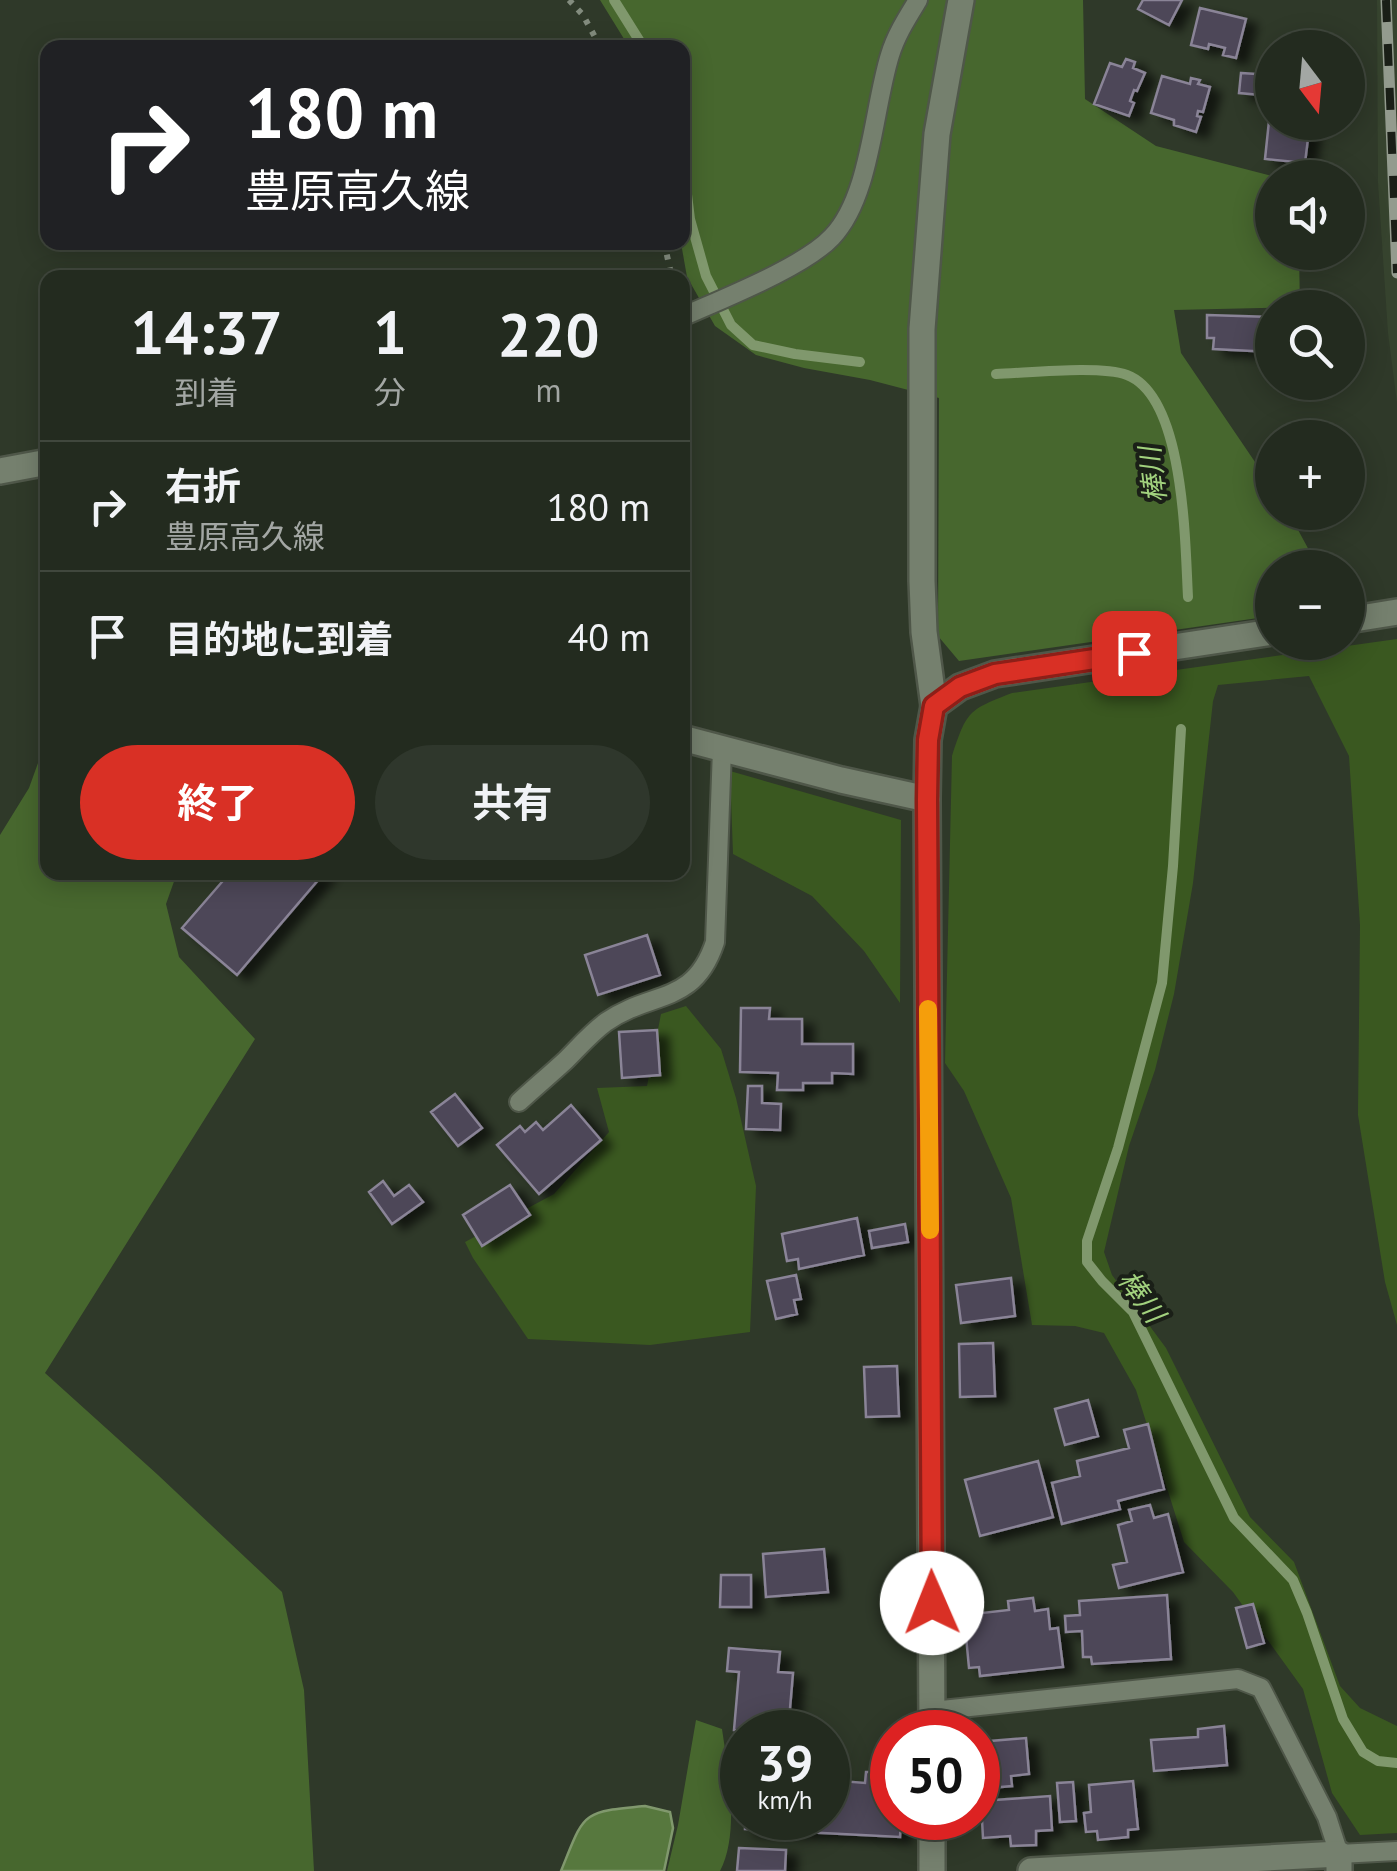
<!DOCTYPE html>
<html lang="ja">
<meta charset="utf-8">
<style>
:root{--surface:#232b1f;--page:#2f372c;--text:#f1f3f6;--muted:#a3a7a4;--line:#40473d;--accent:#d93025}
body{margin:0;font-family:"PT Sans","Noto Sans JP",sans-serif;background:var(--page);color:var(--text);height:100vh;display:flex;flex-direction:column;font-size:38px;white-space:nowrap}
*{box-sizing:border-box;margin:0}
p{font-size:32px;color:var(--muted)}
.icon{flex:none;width:55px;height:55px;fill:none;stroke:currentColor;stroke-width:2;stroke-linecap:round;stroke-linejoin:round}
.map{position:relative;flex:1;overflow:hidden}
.sheet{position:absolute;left:40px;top:270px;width:650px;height:610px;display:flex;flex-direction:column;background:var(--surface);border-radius:20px;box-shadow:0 5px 25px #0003,0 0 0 2px var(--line)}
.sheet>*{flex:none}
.top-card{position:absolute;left:40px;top:40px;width:650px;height:210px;border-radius:20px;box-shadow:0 5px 25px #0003,0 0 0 2px var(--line);background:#202124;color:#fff;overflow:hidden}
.needle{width:65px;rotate:164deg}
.buttons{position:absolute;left:1255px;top:30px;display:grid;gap:20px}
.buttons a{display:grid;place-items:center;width:110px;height:110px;border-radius:50%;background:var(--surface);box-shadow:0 5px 25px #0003,0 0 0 2px var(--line);font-size:50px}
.speed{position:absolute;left:720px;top:1710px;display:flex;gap:20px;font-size:50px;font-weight:700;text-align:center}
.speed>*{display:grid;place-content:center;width:130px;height:130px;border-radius:50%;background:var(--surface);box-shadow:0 5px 25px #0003,0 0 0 2px var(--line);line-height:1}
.speed small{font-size:25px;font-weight:400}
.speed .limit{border:15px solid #d22;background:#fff;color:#111}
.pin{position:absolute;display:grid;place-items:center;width:85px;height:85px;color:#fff;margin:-42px;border-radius:20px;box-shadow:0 5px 15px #0006}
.me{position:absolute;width:110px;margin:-55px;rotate:359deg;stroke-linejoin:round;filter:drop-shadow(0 0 8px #0008)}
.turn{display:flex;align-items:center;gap:35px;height:210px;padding:0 40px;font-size:45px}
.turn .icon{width:130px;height:130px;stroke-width:2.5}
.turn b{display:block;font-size:70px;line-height:85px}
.eta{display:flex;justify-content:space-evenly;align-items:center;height:170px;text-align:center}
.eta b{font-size:60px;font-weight:700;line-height:70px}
.primary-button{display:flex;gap:20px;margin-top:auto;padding:20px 40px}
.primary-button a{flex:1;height:115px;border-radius:60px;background:var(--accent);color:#fff;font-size:40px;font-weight:700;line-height:115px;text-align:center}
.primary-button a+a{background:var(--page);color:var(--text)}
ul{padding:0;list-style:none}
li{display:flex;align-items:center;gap:30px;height:130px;padding:0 40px;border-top:2px solid var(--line)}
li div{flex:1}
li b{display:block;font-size:38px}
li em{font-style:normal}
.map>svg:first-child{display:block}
</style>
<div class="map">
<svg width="1397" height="1871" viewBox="0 0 1397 1871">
<defs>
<filter id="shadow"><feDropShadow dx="11" dy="6" stdDeviation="5" flood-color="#0009"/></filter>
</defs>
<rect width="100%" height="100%" fill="#2f3929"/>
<path fill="#36432e" d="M1377,0H1397V403L1388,333L1378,183Z"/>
<path fill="#3a5820" d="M1397,639V1325L1385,1282L1358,1115L1360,925L1349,756L1309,676L1218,685L1213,701L1193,883L1174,994L1155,1070L1129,1146L1104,1252L1112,1275L1166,1348L1250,1517L1294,1562L1340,1686L1360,1708L1397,1726V1833L1360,1835L1332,1793L1303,1689L1233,1592L1184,1542L1136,1390L1104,1333L1075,1326L1032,1325L1011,1198L964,1091L945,1063L952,756C967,711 968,710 1012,693Z
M730,771L901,820L900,1003L864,951L812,896L733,854Z
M686,1006L721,1049L736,1098L756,1186L750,1332L650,1345L528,1339L473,1258L465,1242L554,1194L609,1132L597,1088L647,1086L661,1014Z"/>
<path fill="#47672e" d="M600,0H1083L1085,99L1156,146L1276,177L1272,178V252L1299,253L1300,307L1174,310L1181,353L1272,487V512L1289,513L1318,567L1272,568V616L959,661L938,636L939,398L870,380L804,368L756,355L715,326L687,277L681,243L682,48L629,47Z
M47,738L48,872L177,873L166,904L179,957L255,1039L45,1373L158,1475L282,1592L304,1690L314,1871H0V835L29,788Z
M696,1720L722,1729C728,1770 740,1833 720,1871H667L678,1825Z"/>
<path fill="#57783e" stroke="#80986d" stroke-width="2.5" d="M645,1806L670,1812L673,1828L664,1871H561C585,1812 580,1812 645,1806Z"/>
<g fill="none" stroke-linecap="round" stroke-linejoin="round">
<path stroke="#80986d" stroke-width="10" d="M614,0L644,48
M682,153L690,219L706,276L731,325L753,345L795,354L860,362
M996,374C1028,373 1100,365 1127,375C1185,397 1185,544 1188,597
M1181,729L1173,866L1162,983L1118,1148L1087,1241V1262L1102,1281L1133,1312L1234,1518L1293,1580L1307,1613L1343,1719L1363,1752L1378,1761L1397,1763"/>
</g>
<path fill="#4d4658" stroke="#8a8497" stroke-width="2.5" filter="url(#shadow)" d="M1143,0H1182L1169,25L1138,9Z
M1200,8L1246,19L1236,58L1223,55L1225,48L1209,44L1208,49L1191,45Z
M1126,59L1135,62L1133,68L1145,73L1137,91L1134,90L1130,101L1134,103L1129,116L1094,104L1110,63L1122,67Z
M1241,73L1272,75V96L1239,93Z
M1162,76L1190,84L1191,78L1200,80L1198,84L1210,87L1203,112L1198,111L1197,116L1201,117L1196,132L1174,125V120L1151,113Z
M1271,102L1272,122H1310L1305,163L1265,159Z
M1207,315L1272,317V352L1213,349L1214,338H1207Z
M226,872H325L237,975L182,928L228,875Z
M647,935L660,975L598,995L585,955Z
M741,1008H770L769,1019H802V1044H853V1074L832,1073V1083H803V1090H777L778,1073L740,1072Z
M657,1030L660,1075L622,1078L619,1032Z
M748,1086H762V1103L781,1104L780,1130L746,1129Z
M455,1094L482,1128L458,1146L431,1112Z
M571,1105L601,1140L539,1194L497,1145L520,1126L525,1132L536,1122L543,1130Z
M383,1181L394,1196L409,1185L423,1202L392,1224L369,1192Z
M510,1185L530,1215L482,1246L463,1215Z
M857,1218L864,1255L799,1269L798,1259L787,1261L782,1234Z
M905,1224L908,1242L872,1248L869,1231Z
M796,1275L801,1299L794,1300L797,1314L776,1319L767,1281Z
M1011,1278L1015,1316L961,1323L956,1285Z
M993,1343L995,1396L960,1397L959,1344Z
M897,1366L899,1416L866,1417L864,1367Z
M1088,1400L1098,1436L1065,1445L1055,1409Z
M1148,1424L1164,1489L1118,1501L1120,1509L1062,1524L1052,1483L1080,1476L1077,1461L1129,1448L1124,1430Z
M1038,1461L1053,1517L980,1536L965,1480Z
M1150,1505L1154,1518L1168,1514L1183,1572L1119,1588L1113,1565L1127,1562L1118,1525L1132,1521L1129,1510Z
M824,1549L828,1592L766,1597L763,1554Z
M721,1575H751V1607H720Z
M1167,1595L1171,1659L1092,1664L1091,1657H1083L1082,1631L1066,1632L1065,1616L1080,1615L1079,1601Z
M1033,1598L1035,1611L1048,1609L1050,1629L1058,1628L1063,1667L980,1676L979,1667L969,1668L964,1615L1009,1610L1008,1601Z
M1253,1604L1264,1643L1247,1648L1236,1608Z
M729,1648L780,1652L778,1672L793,1673L788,1732L734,1730L739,1672L727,1671Z
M1224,1726L1227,1765L1154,1771L1151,1740L1198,1737V1729Z
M1026,1738L1029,1774L1011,1776L1012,1786L978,1789V1742Z
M866,1772H886V1784L892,1785V1818H901L900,1837L745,1829V1818H828V1780L865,1783Z
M1133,1781L1138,1829L1128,1830V1837L1098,1840L1097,1831L1086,1832L1084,1813L1091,1812L1089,1785Z
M1073,1782L1076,1821L1060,1822L1057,1783Z
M1050,1796L1052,1830L1036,1831V1845L1011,1846L1010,1836L983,1838L981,1801Z
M739,1848L786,1850L785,1871H737Z"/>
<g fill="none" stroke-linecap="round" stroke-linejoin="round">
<g stroke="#4f5749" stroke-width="22">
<path id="lane" d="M682,317C722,299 804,267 832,237C871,196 873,109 890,55C896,35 907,18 918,0
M519,1102C534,1088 551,1074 566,1060C579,1047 591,1033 606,1022C652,990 694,1006 715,942L722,749
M932,1711L1238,1679L1261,1688L1327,1817L1339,1854L1397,1851"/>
</g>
<g stroke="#4f5749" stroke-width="30">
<path id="street" d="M0,471L48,462
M934,706L924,632L922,581V329L937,134L961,0
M682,738L841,780L927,799
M1031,1871L1339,1854V1871"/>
</g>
<g stroke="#4f5749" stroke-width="30">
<path id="secondary" d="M1348,620L1397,612
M932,1732L927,799L928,740L934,706L960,687L995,674L1272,632
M932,1871V1818"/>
</g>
<path stroke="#838c7e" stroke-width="6" stroke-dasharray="5 8" stroke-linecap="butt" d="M569,0L583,15L601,48
M664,242L672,278"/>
<use href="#lane" stroke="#75806e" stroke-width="18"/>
<use href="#street" stroke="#75806e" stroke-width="25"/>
<use href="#secondary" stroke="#75806e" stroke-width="25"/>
<g stroke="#939b8e" stroke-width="11">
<path id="rail" d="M1386,0L1397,273"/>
</g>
<use href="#rail" stroke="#1a1f17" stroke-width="8" stroke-dasharray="22" stroke-linecap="butt"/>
</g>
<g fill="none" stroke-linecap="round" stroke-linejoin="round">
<g stroke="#8d1f18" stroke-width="25">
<path id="route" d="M932,1603L927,800L928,740L934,706L960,687L995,674L1134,653"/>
</g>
<use href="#route" stroke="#d93025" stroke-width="18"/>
<path stroke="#f59e0b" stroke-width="18" d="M928,1009L930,1230"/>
</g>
<g text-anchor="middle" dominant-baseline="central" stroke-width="8" stroke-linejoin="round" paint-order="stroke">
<g font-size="28" font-style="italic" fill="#a2d27e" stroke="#1a1f17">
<text transform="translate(1152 475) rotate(-97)">棒川</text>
<text transform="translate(1142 1296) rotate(54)">棒川</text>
</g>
</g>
</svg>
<div class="buttons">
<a><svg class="needle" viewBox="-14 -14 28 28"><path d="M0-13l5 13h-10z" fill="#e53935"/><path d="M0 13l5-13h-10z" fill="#a3a7a4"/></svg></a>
<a><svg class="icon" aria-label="sound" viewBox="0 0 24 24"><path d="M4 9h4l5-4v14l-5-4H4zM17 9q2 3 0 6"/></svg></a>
<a><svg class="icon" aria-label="search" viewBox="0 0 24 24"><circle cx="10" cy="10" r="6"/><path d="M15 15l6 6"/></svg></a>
<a>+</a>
<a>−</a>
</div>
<div class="speed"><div>39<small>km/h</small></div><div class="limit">50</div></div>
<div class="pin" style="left:1134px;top:653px;background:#d93025"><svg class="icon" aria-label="arrive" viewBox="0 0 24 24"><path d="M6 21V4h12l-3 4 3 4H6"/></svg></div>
<svg class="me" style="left:932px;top:1603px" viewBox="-20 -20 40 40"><circle r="19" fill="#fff"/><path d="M0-13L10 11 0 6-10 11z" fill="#d93025"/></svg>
<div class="top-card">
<div class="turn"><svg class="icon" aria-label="right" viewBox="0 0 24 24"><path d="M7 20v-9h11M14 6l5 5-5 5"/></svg><div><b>180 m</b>豊原高久線</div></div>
</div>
<section class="sheet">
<div class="eta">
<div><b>14:37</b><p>到着</p></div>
<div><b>1</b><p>分</p></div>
<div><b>220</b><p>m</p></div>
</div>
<ul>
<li><svg class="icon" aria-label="right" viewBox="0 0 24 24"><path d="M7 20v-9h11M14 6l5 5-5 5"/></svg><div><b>右折</b><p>豊原高久線</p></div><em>180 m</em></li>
<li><svg class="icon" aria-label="arrive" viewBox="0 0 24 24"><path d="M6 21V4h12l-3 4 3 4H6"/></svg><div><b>目的地に到着</b></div><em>40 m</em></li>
</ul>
<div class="primary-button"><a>終了</a><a>共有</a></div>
</section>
</div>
